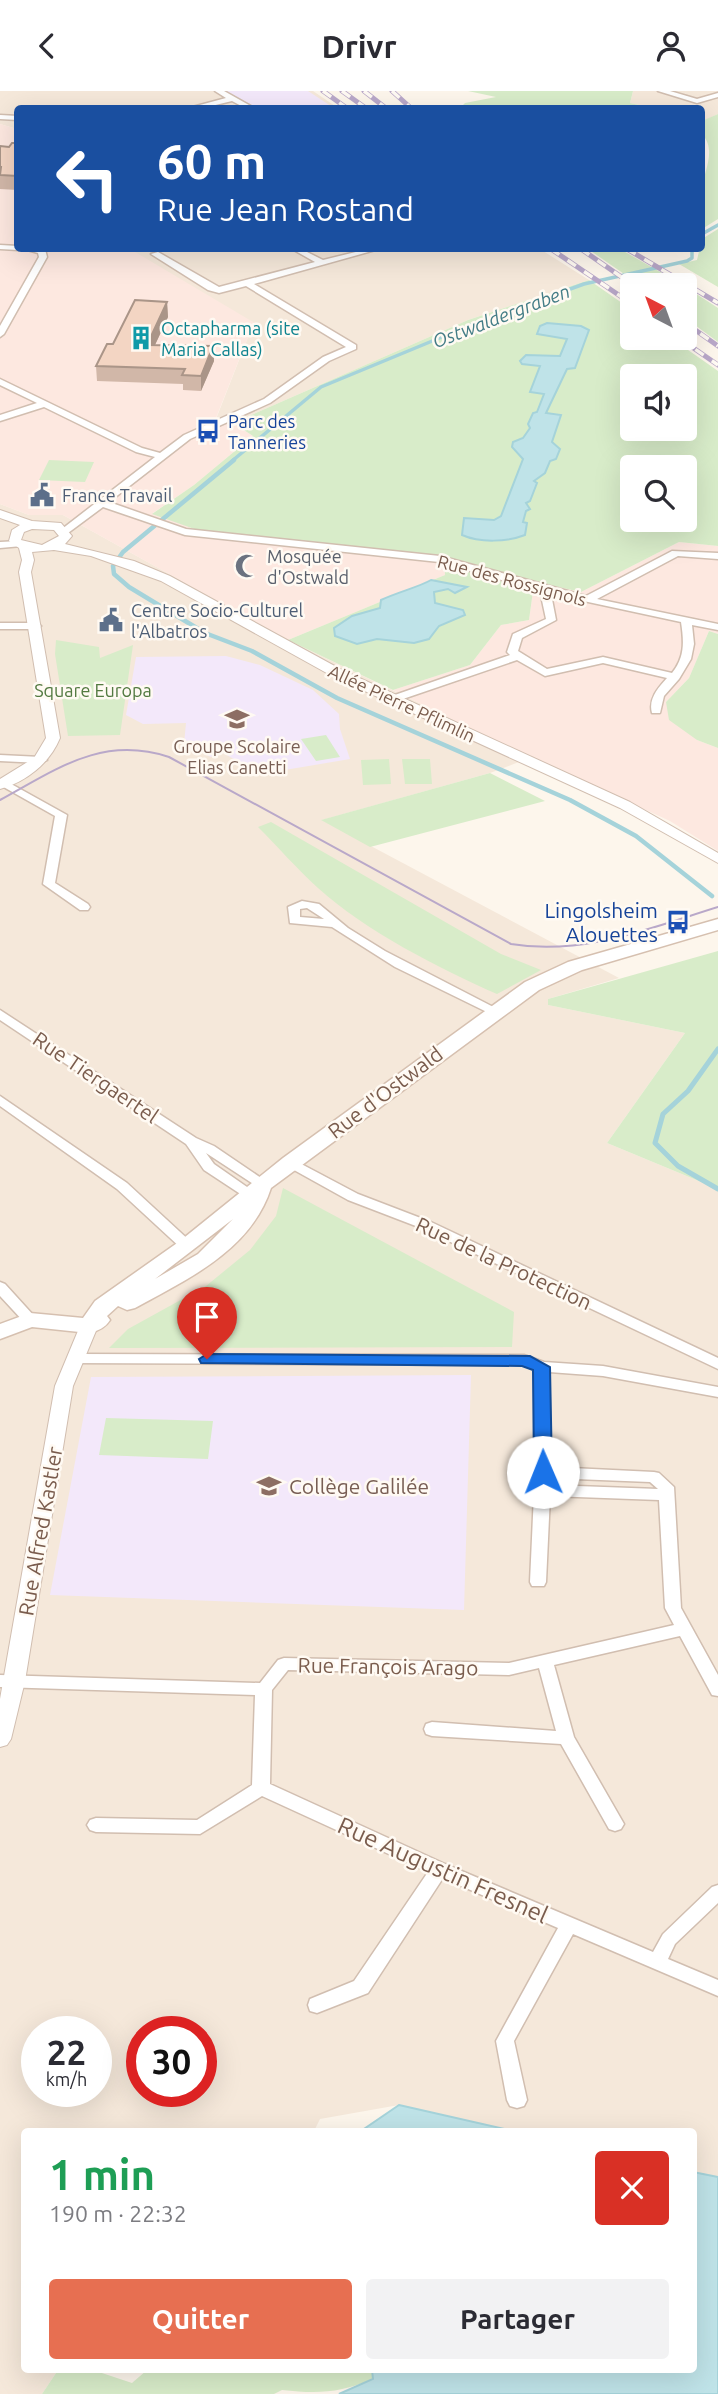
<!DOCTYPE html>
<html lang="fr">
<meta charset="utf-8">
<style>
:root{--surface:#fff;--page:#f2f2f3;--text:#2b2b33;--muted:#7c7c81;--accent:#e76f51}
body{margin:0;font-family:Ubuntu,sans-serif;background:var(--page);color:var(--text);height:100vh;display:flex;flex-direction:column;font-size:26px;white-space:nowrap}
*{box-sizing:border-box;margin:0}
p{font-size:23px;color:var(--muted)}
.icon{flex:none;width:38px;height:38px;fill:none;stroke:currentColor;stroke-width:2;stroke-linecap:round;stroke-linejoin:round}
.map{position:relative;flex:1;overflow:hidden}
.side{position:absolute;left:21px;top:2037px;width:676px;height:245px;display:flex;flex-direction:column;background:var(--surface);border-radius:7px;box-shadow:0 7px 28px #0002}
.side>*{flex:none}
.top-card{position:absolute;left:14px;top:14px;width:691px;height:147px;border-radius:7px;box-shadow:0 7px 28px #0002;background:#1a4fa0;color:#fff;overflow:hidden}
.needle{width:46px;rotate:319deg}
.fabs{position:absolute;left:620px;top:182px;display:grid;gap:14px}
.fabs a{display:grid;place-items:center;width:77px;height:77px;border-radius:7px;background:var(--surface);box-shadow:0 7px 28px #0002;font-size:35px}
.speed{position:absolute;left:21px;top:1925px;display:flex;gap:14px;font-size:35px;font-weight:700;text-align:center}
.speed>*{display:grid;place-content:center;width:91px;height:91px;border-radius:50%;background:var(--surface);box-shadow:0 7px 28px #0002;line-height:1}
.speed small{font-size:18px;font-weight:400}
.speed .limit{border:10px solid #d22;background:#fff;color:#111}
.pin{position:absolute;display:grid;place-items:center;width:60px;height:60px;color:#fff;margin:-72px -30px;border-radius:50% 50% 50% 0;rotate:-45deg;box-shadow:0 0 7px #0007}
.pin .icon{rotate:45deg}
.me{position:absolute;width:77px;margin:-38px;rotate:359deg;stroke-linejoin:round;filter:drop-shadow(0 0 5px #0008)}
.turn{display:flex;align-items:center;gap:24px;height:147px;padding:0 28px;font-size:32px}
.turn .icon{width:91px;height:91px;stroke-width:2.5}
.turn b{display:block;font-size:49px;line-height:60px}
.round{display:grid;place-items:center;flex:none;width:74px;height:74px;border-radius:7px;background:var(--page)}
.overview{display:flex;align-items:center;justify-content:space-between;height:119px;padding:0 28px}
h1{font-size:42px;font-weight:700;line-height:52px;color:#1e9e55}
.cta{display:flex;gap:14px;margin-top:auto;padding:14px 28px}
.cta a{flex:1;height:80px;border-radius:7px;background:var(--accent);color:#fff;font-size:28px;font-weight:700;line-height:80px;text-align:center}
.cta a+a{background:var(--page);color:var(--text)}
header{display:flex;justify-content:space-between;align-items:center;height:91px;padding:0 28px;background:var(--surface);font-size:32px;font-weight:700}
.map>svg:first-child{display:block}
</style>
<header><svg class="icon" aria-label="back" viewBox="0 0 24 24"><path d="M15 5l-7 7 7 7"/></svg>Drivr<svg class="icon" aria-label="person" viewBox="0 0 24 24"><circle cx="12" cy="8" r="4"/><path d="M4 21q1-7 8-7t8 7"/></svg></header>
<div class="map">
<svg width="718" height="2303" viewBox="0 0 718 2303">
<rect width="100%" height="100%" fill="#fdf6ec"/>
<path fill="#f5e8da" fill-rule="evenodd" d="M0,0H313L338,17L18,18L17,38L0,33Z
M633,0H718V23L704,30H702V18L652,17L630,12Z
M129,158H540L589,189L468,229L233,332L216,328L250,241L262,238Z
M0,413L29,424H63L288,549L532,666L490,682L322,729L619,887L548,908V914L685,942L607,1052L718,1098V2086L693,2081V2040H513L399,2014L320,2028L314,2040H24V2278L58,2279L42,2303H0ZM37,1941H96V2000H37ZM142,1941H201V2000H142Z"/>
<path fill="#fde8e0" d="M0,33L17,38L18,158H130L263,237L250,241L216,327L233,332L253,345L194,394L153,422L200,440L444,466L445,484L288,549L63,424H29L0,413Z
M679,451L718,455V543L709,540L689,587L666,611L697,649L718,657V760L670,730L502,653L393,599L470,574L501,534L529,529L533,500L540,492L581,501Z"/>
<path fill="#f3e8fa" d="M225,0H308L334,17H258Z
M226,565L260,574L313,599L339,623L340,638L350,668L261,683L223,662L211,666L184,653L186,632L143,633L126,624L136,566Z
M471,1284L464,1519L50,1504L91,1286Z"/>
<path fill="#d8ecc9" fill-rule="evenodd" d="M468,0H633L630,12L652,17H460L465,12L496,6Z
M718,23V128L702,138C702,125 700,110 702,97C704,80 717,59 702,43V30Z
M718,138V196L679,173L697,169L702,148Z
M588,158H620L683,194H640Z
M589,189L632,219V247H671L718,280V455L679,451L581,501L540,492L533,500L529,529L501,534L470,574L393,599L288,549L445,484L444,466L200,440L152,423L194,394L253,345L233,332L468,229ZM632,285H684V338H632ZM632,376H684V429H632Z
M684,195L718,217V251L684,226Z
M49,369L94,371L85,391L39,389Z
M709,540L718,543V657L697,649L669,629L666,611L689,587Z
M56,549L99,556L100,567L133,554L120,644L68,645L55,563Z
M326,644L340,666L316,670L301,648Z
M389,668L391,693L363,694L361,669Z
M402,668H430L432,693H405Z
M490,682L545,710L370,756L321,729Z
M271,731L501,863L541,879L497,903C440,878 364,839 318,797C297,778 278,756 258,736Z
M718,860V1098L607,1052L685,942L548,914V908Z
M283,1097L514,1221L512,1256L109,1257L128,1238L206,1195L250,1159L276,1125Z
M106,1327L213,1330L208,1368L99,1364Z
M58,2279H93L132,2292L147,2279H372L373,2288C340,2302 318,2303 282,2299L274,2303H42Z"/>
<path fill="#bfe3e8" stroke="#a5d3da" stroke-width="2" d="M547,232L581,235L589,239L575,277L567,278L546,322L561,324L552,351L560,358L556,368L550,370L545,382L534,390L537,392L530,410L526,412L530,418L526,420L523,431L527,432L525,444C507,451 480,452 462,444L464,427L494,429L501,425L523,368L512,356L513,351L523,347L530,337L528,333L533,322L537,321L544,303L530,301L540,275L522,273L520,270L526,264L560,265L567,248L537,243L540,235Z
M431,489L467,496L455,502L448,498L434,501L435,512L463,519L465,524L439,535L429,548L414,552L377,548L357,553L335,545L334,537L352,525L380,517L381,509C398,501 419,496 431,489Z
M399,2014L513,2040H361Z
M693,2081L718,2086V2303H339L373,2288L372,2279L693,2278Z"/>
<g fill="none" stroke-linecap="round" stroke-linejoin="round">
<path stroke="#a5d3da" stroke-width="3.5" d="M702,143L718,134
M232,370L321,296L471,234L584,193L687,170L692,167V158"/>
<path stroke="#a5d3da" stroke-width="4.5" d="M234,369L123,461L113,475L114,483L129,496L205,542L252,560L337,607L570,709L636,745L712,805"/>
<path stroke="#a5d3da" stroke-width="5" d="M718,958L688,1000L663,1023L655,1052L678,1075L718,1098"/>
<g stroke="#d1beb0" stroke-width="3">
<path id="minor" d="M215,0H224L256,18H247L232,10L199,18H185L226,7Z
M658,0H670L697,8L718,2V6L697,12Z
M0,24L18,25V29L0,28Z
M0,154L18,155V158H22L18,159L0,158Z
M24,158H45L47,166L4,243L0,246V235L39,166L38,162Z
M292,158H301L323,169L368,158H379L254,193L356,254V258L329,270L270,312L190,348L109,411L186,438L440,465L586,505L672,460L718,462V468L678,465L597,508L718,533V539L692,534L694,553L691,568L679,588L664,605L660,622H652C648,608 658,597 667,587L603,572L545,585L517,569L397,610H389V606L510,564L507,561L513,543L546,528L540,500L439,471L185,444L103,416L68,442H62V438L155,366L136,361L44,316L0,330V324L37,312L0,294V288L142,357L160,362L184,344L264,308L323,266L346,256L246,195L219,202L208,199L151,163L158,161L219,196L315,171ZM551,503L681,531C684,551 685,566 672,582L603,566L547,578L518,560L522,547L556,529Z
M19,450L24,453L22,455L0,457V451Z
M0,532H36L41,535L36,538H0Z
M0,664L41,666L47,669L41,672L0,670Z
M4,689L67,724L55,792L88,813L90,816L88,819H80L43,793L55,725L0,694V690Z
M302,810L319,813L348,837L385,860L503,921L501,924H493L395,876L332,836L290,832L288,816ZM307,817L324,828L300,826V818Z
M0,919L196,1047L214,1055L270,1093L268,1096H258L206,1062L214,1073L257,1103L255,1106H245L204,1079L186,1053L0,929Z
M0,1005L127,1092L192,1152L194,1155L192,1158H182L117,1098L0,1015Z
M290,1067L358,1103L431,1131L718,1267V1278L421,1137L348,1109L285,1074L283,1071Z
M0,1191L5,1193L35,1226L37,1229L35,1232H25L0,1205Z
M75,1263L524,1264L544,1271L603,1275L718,1296V1306L603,1285L549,1281L551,1376L654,1381L659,1382L674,1396L681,1517L718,1584V1605L712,1604L680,1545L554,1574L574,1646L624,1733L621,1738L615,1740L609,1738L561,1653L432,1645L426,1643L424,1638L426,1633L432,1631L556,1640L539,1577L509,1584L288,1579L272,1599L270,1693L445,1773L653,1861L663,1843L712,1796L718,1794V1812L675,1853L668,1868L718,1889V1905L573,1843L514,1950L527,2009L524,2015L517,2017L510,2015L507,2009L496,1950L558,1837L443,1787L368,1902L317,1922L310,1920L308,1914L310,1908L354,1890L428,1781L262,1705L200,1743L96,1741L90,1739L87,1734L90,1729L96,1727L197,1729L252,1694L255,1604L0,1596V1584L260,1592L278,1569L284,1567L509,1572L674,1534L665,1517L659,1409L550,1405L546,1491L544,1495H532L530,1491L535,1381V1279L523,1274L70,1272L68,1268L70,1264ZM550,1387L650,1391L658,1398L550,1394Z"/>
</g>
<g stroke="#d1beb0" stroke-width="2">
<path id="tertiary" d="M0,419L32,430L61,432L72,445L65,453L134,470L170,485L342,579L630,711L718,762V772L620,717L332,585L161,490L91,465L54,459L32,461L34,469L31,481L60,647C50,672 26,691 0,698V688L34,667L46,647L19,481L22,469L19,457L9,450L12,439L20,434L0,427ZM32,438L54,439L59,445L42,454L21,449L24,441Z
M89,1229L98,1235L73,1295L25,1590L11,1648L7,1654L0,1656V1608L55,1295L80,1235Z"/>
</g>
<g stroke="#d6c0b0" stroke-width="3">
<path id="secondary" d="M718,828V839L582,879L539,899L271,1097C251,1159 188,1188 135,1217L127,1219L118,1215L107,1225L110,1229C105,1237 98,1240 89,1242L32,1236L0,1248V1233L30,1222L83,1227L95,1210L180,1150L283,1067L525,891L568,871ZM233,1128L198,1163L155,1188Z"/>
</g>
<use href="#minor" fill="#fff" fill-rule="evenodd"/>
<use href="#tertiary" fill="#fff" fill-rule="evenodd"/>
<use href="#secondary" fill="#fff" fill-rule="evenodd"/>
<path stroke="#b9a8c9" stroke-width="2" d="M0,709C57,678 102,644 169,666L511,853C583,865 650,837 718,816"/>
<g stroke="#b9a8c9" stroke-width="5">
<path id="rail" d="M323,0L348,18
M342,0L367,18
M364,0L387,18
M392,0L412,18
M551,158L632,213
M581,158L633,194
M627,158L718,212
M684,231L718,255
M679,247L718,274"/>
</g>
<use href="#rail" stroke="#fffaf3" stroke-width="3.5" stroke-dasharray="10" stroke-linecap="butt"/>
</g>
<path fill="#d1b7a8" d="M18,52V99L0,98V55L9,56Z
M167,211L168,226L155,254L213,255L214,270L201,300L183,299V293L97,290L96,275L113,253Z"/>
<path fill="#aa9588" d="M167,211L168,226L148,269L147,254Z
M213,255L214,270L201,300V285Z"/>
<path fill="#f3d5c3" stroke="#aa9588" stroke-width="2" d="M12,52H18V85L0,84L1,76H0V55L9,56Z
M135,209L167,211L147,254L213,255L201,285L182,284L185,278L96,275L107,253H113Z"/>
<path fill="#1a73e8" stroke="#114b97" stroke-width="2" d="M207,1263L530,1265L550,1276L552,1381L543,1387L534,1381L533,1279L522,1275L201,1272L199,1268Z"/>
<defs>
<g id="building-bare" transform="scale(1.89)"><path d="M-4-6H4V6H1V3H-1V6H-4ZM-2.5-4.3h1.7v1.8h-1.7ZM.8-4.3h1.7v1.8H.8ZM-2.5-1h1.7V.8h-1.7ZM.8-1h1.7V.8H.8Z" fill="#0f9aa8" stroke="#fffaf3" stroke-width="2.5" paint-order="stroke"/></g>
<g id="bus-bare" transform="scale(1.89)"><path d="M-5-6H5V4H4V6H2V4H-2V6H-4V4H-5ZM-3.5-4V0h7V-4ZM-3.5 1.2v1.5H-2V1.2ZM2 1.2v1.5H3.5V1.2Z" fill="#1a4fb4" stroke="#fffaf3" stroke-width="2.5" paint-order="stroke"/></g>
<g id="civic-bare" transform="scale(1.89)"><path d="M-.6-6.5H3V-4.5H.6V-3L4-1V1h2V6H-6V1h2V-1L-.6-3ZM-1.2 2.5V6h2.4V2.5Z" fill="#5c6f8a" stroke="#fffaf3" stroke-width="2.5" paint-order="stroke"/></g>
<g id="mosque-bare" transform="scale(1.89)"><path d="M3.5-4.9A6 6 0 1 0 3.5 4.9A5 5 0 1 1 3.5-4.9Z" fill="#6b7280" stroke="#fffaf3" stroke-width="2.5" paint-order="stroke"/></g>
<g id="school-bare" transform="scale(1.89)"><path d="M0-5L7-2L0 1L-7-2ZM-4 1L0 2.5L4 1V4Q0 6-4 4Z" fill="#8d6e63" stroke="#fffaf3" stroke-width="2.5" paint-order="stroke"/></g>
</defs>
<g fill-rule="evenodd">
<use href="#building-bare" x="141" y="247"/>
<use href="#bus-bare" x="208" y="340"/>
<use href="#civic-bare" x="42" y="404"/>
<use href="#mosque-bare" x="247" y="475"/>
<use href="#civic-bare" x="111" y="529"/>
<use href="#school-bare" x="237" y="628"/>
<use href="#bus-bare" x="678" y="831"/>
<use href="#school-bare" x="269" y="1395"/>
</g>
<g text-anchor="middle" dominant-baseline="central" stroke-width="5" stroke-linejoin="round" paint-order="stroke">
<g font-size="18" fill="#0d838f" stroke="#fffaf3" text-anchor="start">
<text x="161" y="237">Octapharma (site<tspan x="161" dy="21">Maria Callas)</tspan></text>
</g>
<g font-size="18" fill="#164399" stroke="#fffaf3" text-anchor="start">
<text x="228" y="330">Parc des<tspan x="228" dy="21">Tanneries</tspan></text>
</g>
<g font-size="18" fill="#4e5e75" stroke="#fffaf3" text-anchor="start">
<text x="62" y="404">France Travail</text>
<text x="131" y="519">Centre Socio-Culturel<tspan x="131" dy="21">l'Albatros</tspan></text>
</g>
<g font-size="18" fill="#5b616d" stroke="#fffaf3" text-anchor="start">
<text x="267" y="465">Mosquée<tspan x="267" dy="21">d'Ostwald</tspan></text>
</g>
<g font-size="18" fill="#7a5c4d" stroke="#fffaf3">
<text transform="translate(512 489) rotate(15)">Rue des Rossignols</text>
<text transform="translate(402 612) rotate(25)">Allée Pierre Pflimlin</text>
</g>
<g font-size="18" fill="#537a41" stroke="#fffaf3">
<text x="93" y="599">Square Europa</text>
</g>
<g font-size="18" fill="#785e54" stroke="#fffaf3">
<text x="237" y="655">Groupe Scolaire<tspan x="237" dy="21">Elias Canetti</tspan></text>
</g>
<g font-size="19" font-style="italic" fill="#437c86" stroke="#fffaf3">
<text transform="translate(501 225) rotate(-21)">Ostwaldergraben</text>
</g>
<g font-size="21" fill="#164399" stroke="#fffaf3" text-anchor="end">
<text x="658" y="819">Lingolsheim<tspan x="658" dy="24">Alouettes</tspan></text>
</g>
<g font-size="21" fill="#7a5c4d" stroke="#fffaf3">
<text transform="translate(96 986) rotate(34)">Rue Tiergaertel</text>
<text transform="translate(385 1001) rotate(-37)">Rue d'Ostwald</text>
<text transform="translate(504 1172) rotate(25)">Rue de la Protection</text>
<text transform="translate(40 1440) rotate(-80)">Rue Alfred Kastler</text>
<text transform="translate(388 1575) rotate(1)">Rue François Arago</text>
</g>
<g font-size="21" fill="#785e54" stroke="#fffaf3" text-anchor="start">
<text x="289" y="1395">Collège Galilée</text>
</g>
<g font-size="24" fill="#7a5c4d" stroke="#fffaf3">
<text transform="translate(443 1779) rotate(24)">Rue Augustin Fresnel</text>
</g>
</g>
</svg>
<div class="fabs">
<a><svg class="needle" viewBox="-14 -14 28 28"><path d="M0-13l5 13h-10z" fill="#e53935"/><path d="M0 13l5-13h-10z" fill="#7c7c81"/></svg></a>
<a><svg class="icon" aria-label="sound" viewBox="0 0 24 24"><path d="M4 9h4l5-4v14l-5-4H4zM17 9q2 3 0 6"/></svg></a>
<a><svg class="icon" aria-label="search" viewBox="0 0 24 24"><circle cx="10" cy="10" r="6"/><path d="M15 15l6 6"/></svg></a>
</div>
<div class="speed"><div>22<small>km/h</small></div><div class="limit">30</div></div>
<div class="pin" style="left:207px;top:1268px;background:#d93025"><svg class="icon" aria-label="arrive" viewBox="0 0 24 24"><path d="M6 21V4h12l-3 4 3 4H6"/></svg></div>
<svg class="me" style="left:543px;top:1381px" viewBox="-20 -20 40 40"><circle r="19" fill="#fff"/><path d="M0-13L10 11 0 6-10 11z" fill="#1a73e8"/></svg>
<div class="top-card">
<div class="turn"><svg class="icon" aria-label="left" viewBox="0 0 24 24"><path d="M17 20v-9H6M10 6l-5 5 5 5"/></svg><div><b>60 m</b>Rue Jean Rostand</div></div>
</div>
<section class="side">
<div class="overview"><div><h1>1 min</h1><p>190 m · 22:32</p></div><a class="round" style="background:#d93025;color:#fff"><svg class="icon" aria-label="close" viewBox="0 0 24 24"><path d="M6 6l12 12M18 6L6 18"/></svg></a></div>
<div class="cta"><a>Quitter</a><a>Partager</a></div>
</section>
</div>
